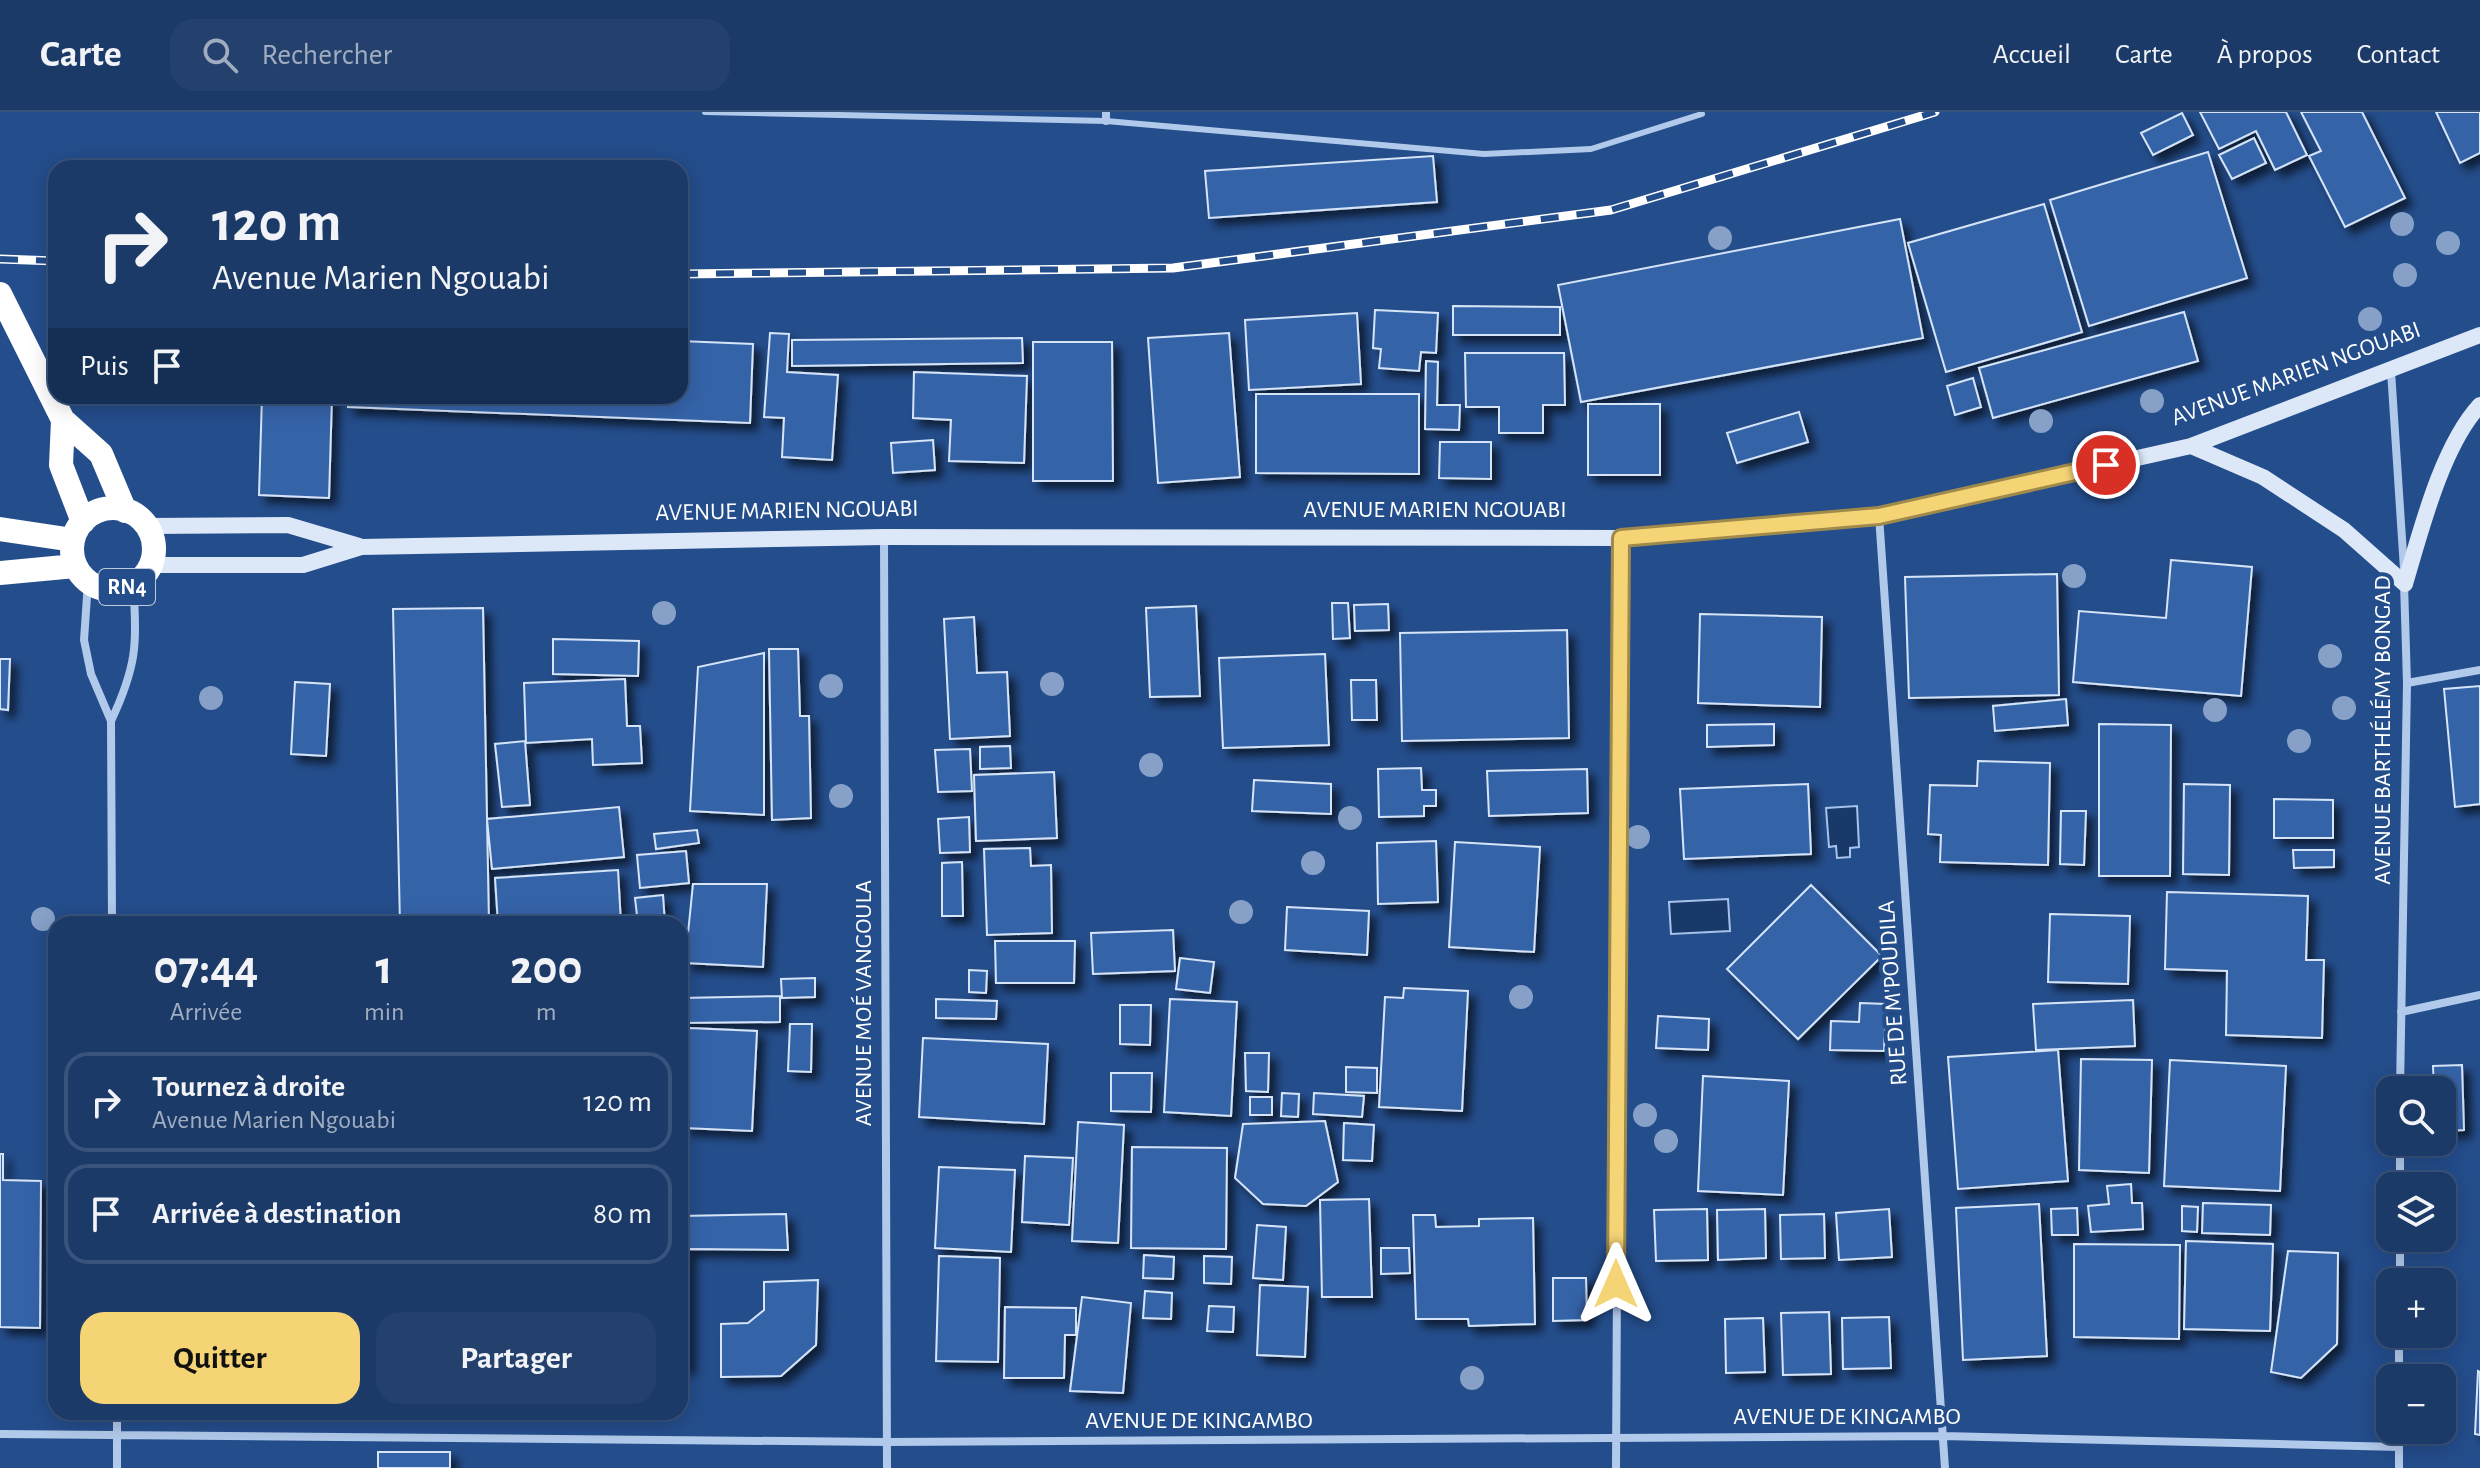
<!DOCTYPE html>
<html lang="fr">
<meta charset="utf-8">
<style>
:root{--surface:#1b3a68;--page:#24416e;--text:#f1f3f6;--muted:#a0adc0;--line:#39547c;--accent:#f5d475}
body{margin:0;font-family:"Alegreya Sans",sans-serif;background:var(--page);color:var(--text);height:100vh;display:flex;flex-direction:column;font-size:30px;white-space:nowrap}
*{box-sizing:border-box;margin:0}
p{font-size:26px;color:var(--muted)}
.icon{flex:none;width:44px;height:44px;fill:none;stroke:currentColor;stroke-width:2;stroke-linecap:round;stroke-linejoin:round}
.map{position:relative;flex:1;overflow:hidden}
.panel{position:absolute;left:48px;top:804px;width:640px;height:504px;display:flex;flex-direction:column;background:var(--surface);border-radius:24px;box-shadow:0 4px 20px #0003,0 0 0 2px var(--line)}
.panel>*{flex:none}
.hud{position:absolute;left:48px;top:48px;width:640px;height:244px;border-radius:24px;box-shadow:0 4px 20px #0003,0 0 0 2px var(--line);background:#1b3a68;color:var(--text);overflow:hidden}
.buttons{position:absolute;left:2376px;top:964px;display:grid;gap:16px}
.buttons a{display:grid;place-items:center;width:80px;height:80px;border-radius:16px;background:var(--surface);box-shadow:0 4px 20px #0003,0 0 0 2px var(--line);font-size:40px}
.pin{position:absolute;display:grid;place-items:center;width:68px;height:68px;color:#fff;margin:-34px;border:4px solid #fff;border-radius:50%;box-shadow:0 2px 8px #0007}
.me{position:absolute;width:88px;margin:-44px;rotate:0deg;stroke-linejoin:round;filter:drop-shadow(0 0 6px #0008)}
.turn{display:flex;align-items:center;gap:28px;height:168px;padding:0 32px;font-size:36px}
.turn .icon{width:104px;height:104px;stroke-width:2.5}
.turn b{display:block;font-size:56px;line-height:68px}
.then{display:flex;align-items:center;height:76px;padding:0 32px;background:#0003;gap:16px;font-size:30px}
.eta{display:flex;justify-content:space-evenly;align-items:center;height:136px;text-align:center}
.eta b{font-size:48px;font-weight:600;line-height:56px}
.button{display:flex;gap:16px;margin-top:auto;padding:16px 32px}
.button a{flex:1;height:92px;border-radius:24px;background:var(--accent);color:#111;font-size:32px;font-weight:600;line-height:92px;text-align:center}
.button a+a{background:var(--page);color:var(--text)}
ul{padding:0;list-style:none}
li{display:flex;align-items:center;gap:24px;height:100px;margin:0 16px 12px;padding:0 16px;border:4px solid var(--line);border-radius:24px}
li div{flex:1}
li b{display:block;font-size:30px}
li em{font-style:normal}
header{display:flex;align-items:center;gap:48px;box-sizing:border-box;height:112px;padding:0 40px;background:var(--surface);border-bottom:2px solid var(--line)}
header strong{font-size:38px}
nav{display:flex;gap:44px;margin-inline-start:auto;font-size:28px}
.search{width:560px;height:72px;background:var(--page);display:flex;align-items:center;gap:20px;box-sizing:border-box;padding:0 28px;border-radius:24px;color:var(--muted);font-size:30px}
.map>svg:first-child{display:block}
</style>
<header>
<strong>Carte</strong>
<div class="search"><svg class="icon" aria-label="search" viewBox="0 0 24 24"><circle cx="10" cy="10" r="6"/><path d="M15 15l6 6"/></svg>Rechercher</div>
<nav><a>Accueil</a><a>Carte</a><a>À propos</a><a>Contact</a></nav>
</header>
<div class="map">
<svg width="2480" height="1356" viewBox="0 0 2480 1356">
<defs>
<filter id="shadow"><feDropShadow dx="7" dy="7" stdDeviation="4" flood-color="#0009"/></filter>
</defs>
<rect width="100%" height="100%" fill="#244d8b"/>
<path fill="#19396b" stroke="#a5c3eb" stroke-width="2" d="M1857,694L1859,735L1850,736V745L1837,746L1836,734L1829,735L1826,696Z
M1728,787L1730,819L1671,822L1669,790Z"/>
<path fill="#3464a8" stroke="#d6e4f8" stroke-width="2" filter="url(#shadow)" d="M2200,0H2286L2307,43L2275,58L2256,19L2219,37Z
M2301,0H2362L2405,86L2345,115L2309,44L2321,39Z
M2436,0H2480V41L2460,51Z
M2182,1L2193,23L2153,43L2141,21Z
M2254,26L2266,51L2232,67L2219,43Z
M2208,40L2247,166L2089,214L2050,88Z
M1433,44L1437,90L1209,106L1205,59Z
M2044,92L2082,220L1946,260L1908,131Z
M1900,107L1923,226L1581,290L1558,173Z
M1453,194L1560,195V223H1453Z
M1375,198L1438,201L1436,241L1421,240L1419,259L1379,256L1381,237L1373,236Z
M2184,200L2198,249L1993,306L1979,256Z
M1357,201L1361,272L1249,278L1245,208Z
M770,221L789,222L787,260L838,263L832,348L782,345L784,306L764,305Z
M1229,221L1240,365L1158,371L1148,226Z
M1022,226L1023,251L792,254V228Z
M680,229L753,232L750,311L348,295V284H680Z
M1033,230H1112L1113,369H1033Z
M1465,241H1564L1565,293H1543V321H1499V295H1466Z
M1426,249L1438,250L1437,293H1460L1459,318L1425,317Z
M914,260L1027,264L1024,351L949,349L951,308L913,306Z
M1973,266L1981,295L1955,303L1947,274Z
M1256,282H1419V362L1256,361Z
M262,284H332L329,386L259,383Z
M1588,292H1660V363H1588Z
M1799,300L1808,330L1737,351L1727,321Z
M933,328L935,358L893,361L891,331Z
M1440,330H1491V367L1439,366Z
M2171,448L2252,455L2241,584L2073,570L2079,499L2166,506Z
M2057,462L2059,583L1909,586L1905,465Z
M1332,491H1348L1350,526L1333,527Z
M1388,492L1389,518L1355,519L1354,493Z
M1196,494L1200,584L1150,585L1146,496Z
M483,496L489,812H400L393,497Z
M1700,502L1822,505L1820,595L1698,591Z
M974,505L977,561L1007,560L1010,624L950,627L944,507Z
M1567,518L1569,626L1402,629L1400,521Z
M553,527L639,529L638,564L553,562Z
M769,537H798L800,604H809L811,706L772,708Z
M764,541V703L690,699L698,555Z
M1325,542L1329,633L1223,636L1219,546Z
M0,547H10L8,598L0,597Z
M625,567L627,614H640L642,651L593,653L592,627L526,631L524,571Z
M1351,568H1376L1377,608H1352Z
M295,570L330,572L326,644L291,642Z
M2480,574V692L2455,695L2444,577Z
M2066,587L2068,613L1995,619L1993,594Z
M1774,612V633L1707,635V613Z
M2099,612L2171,613L2170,764H2099Z
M525,629L530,693L502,695L495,632Z
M1010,634L1011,656L980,657V635Z
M970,637L972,679L938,680L935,638Z
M1978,649L2050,651L2048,753L1940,750L1941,723L1928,722L1930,673L1977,674Z
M1421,656L1422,678H1436V694H1424V704L1379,705L1378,657Z
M1587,657L1588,701L1489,704L1487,659Z
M1054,660L1057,726L976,729L974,663Z
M1254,668L1331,672V702L1252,699Z
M1808,672L1811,742L1684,747L1680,677Z
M2184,672L2230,673L2229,763L2183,762Z
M2274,687L2333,688V726H2274Z
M619,695L624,745L492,757L487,707Z
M2061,699H2086L2084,753L2060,752Z
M969,705L970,740L940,741L938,707Z
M697,718L699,731L656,737L654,722Z
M1436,729L1438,790L1378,792L1377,731Z
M1455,730L1540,735L1534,840L1449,835Z
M1030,736L1031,754L1051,753L1052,821L987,823L984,737Z
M2293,738H2334V755L2294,756Z
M686,739L689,771L640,776L637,743Z
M962,750L963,804H942V751Z
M618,758L621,812H498L495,766Z
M693,772H767L763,855L685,851Z
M1811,773L1882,844L1798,927L1727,857Z
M2167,780L2308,784L2306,848H2324L2322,926L2226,923L2227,859L2165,857Z
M663,783L665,812H638L635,786Z
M1287,795L1369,799L1367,843L1285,838Z
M2050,802L2130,804L2128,872L2048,870Z
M1173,818L1175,859L1093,862L1091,821Z
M995,829H1075L1074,871H996Z
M1180,846L1214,850L1210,881L1176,877Z
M969,858L987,859L986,881L969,880Z
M815,866V885L782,886L781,867Z
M1404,876L1468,879L1462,999L1379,995L1385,885L1403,886Z
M780,884V910L680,911V886Z
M936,887L997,889L996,907L936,906Z
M1170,887L1237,890L1231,1004L1164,1000Z
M2133,888L2135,934L2036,938L2033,892Z
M1860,891L1886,892L1884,939L1830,938L1831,909L1859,910Z
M1120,893H1151L1150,933L1120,932Z
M1658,904L1709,907L1708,938L1656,936Z
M790,912H812L811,960L788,959Z
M689,916L757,919L752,1019L684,1016Z
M923,926L1048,932L1044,1012L919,1005Z
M2058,938L2068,1069L1958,1077L1948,945Z
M1245,941H1269L1268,980L1246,979Z
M2081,947L2152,948L2149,1061L2079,1058Z
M2170,948L2286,954L2280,1079L2164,1074Z
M2462,953L2464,1018L2442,1019V978H2434L2433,954Z
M1346,955L1377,956V981L1346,980Z
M1111,961H1152L1151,1000L1111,999Z
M1703,964L1789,969L1783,1083L1698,1079Z
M1282,981L1299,982L1298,1005L1281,1004Z
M1314,981L1364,984L1362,1005L1313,1002Z
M1250,985H1272V1003H1250Z
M1325,1009L1338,1070L1306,1094L1263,1092L1235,1066L1243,1012Z
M1078,1010L1124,1013L1118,1131L1072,1129Z
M1344,1011L1374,1013L1372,1049L1343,1048Z
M1132,1035L1227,1036L1226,1137L1131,1136Z
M0,1042H3V1068L41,1069L40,1216L0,1215Z
M1025,1044L1073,1046L1069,1113L1022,1110Z
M939,1055L1015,1058L1011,1140L935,1136Z
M2131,1072L2132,1091H2142L2143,1117L2091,1120L2088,1094L2109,1092L2107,1074Z
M1369,1087L1372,1185H1322L1320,1088Z
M2203,1091L2271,1093L2270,1123L2202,1121Z
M2039,1092L2047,1244L1963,1248L1956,1096Z
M2182,1094L2198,1095L2197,1120L2182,1119Z
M2077,1096L2078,1123H2052L2051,1097Z
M1707,1097L1708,1148L1656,1149L1654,1098Z
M1765,1097L1766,1146L1718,1148L1717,1098Z
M1889,1097L1892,1145L1839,1148L1836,1101Z
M786,1102L788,1138L688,1137V1255H680V1104Z
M1824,1102L1825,1146L1781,1147L1780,1103Z
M1413,1103H1435L1436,1115L1479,1114V1107L1533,1106L1535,1212L1469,1214L1468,1207H1416Z
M1257,1113L1286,1115L1283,1168L1253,1166Z
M2186,1129L2273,1132L2270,1219L2184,1217Z
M2074,1132L2180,1133L2179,1227L2074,1225Z
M1381,1136H1409L1410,1161L1381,1162Z
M2288,1139L2338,1141L2337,1232L2301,1266L2271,1260Z
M1144,1143L1174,1145L1173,1167L1143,1166Z
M939,1144L1000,1146L998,1250L936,1249Z
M1204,1144L1232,1145L1231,1172L1204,1171Z
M1553,1166H1586L1587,1208L1553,1209Z
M818,1168L816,1233L781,1264L721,1265V1212L748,1211L764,1198V1170Z
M1260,1173L1308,1175L1305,1245L1257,1243Z
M1145,1179L1172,1181L1171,1207L1143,1206Z
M1082,1185L1131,1191L1123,1281L1070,1279Z
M1209,1194L1234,1195L1233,1220L1207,1219Z
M1005,1195L1076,1196V1223H1065L1064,1266H1004Z
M1829,1200L1831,1262L1783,1263L1781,1201Z
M1889,1205L1891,1256L1843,1257L1842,1206Z
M1763,1206L1765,1260L1726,1261L1725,1207Z
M2478,1259L2480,1260V1323L2475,1322Z
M378,1340H450V1356H378Z"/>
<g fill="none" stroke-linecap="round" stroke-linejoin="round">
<path stroke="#b1c9ea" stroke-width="6" d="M705,0L1106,9L1484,42L1591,37L1702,2"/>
<path stroke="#b1c9ea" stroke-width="8" d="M1106,9V0
M2391,259L2404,457
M1879,404L1945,1356
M884,425L887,1356
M88,470L84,528L91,562L111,609L112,812
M2407,571L2480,558
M111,609C136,556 138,532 133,473
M2401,900L2480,883
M2400,978L2407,571L2404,471
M2400,1074V1030
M2400,1170V1126
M2399,1266V1222
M117,1300V1356
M2399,1318V1356
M0,1322L887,1330L1944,1324L2399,1335
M1616,1356L1621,426"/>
<path stroke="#dce8f8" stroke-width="16" d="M2191,334L2263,365L2344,418L2405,472C2421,418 2442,334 2480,293
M147,414L288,413L359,434
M151,453H303L361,435L884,425L1621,426L1879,404L2191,334L2480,223"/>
<path stroke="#fff" stroke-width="24" d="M0,182L63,308L101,342L125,399
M63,308L61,353L83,410
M72 437a41 41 0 1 1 82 0a41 41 0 1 1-82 0Z
M0,417L73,428
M0,461L75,454"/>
<g stroke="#fff" stroke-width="9">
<path id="rail" d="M0,147L56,149
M680,162L1173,156L1611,98L1935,0"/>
</g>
<use href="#rail" stroke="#244d8b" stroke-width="6" stroke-dasharray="18" stroke-linecap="butt"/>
</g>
<g fill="#86a0c7">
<circle cx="2402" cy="112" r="12"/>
<circle cx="1720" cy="126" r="12"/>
<circle cx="2448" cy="131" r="12"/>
<circle cx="2405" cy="163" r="12"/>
<circle cx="2370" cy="207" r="12"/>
<circle cx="2152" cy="289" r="12"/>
<circle cx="2041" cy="309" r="12"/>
<circle cx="2074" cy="464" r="12"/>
<circle cx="664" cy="501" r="12"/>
<circle cx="2330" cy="544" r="12"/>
<circle cx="1052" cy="572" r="12"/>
<circle cx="831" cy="574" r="12"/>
<circle cx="211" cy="586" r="12"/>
<circle cx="2344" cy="596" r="12"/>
<circle cx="2215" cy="598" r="12"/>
<circle cx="2299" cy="629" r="12"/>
<circle cx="1151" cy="653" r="12"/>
<circle cx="841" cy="684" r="12"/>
<circle cx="1350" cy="706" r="12"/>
<circle cx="1638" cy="725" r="12"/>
<circle cx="1313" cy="751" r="12"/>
<circle cx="1241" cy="800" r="12"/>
<circle cx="43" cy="807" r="12"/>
<circle cx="1521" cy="885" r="12"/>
<circle cx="1645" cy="1003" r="12"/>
<circle cx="1666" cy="1029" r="12"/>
<circle cx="1472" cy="1266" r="12"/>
</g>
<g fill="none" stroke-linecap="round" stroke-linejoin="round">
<g stroke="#9f8a4c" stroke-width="20">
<path id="route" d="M1616,1172L1621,426L1879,404L2106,353"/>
</g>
<use href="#route" stroke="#f5d475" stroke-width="14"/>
</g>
<g text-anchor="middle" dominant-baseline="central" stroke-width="8" stroke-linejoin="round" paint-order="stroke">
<rect fill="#244d8b" stroke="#bdcadc" stroke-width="2" x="99" y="457" width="56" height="36" rx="6"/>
<g font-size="22" font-weight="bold" fill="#fff">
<text x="127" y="475">RN4</text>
</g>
<g font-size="24" fill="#fff" stroke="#244d8b">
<text transform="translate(2296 262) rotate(-20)">AVENUE MARIEN NGOUABI</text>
<text x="1435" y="398">AVENUE MARIEN NGOUABI</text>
<text transform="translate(787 399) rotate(-1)">AVENUE MARIEN NGOUABI</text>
<text transform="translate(2383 618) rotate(-90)">AVENUE BARTHÉLÉMY BONGAD</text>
<text transform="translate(1893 881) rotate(-94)">RUE DE M'POUDILA</text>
<text transform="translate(864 891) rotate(-90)">AVENUE MOÉ VANGOULA</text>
<text x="1847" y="1305">AVENUE DE KINGAMBO</text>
<text x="1199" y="1309">AVENUE DE KINGAMBO</text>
</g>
</g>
</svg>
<div class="buttons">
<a><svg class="icon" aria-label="search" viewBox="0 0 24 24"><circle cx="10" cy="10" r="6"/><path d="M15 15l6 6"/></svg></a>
<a><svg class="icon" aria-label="layers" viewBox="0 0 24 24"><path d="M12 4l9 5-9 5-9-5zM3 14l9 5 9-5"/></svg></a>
<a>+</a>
<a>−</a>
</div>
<div class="pin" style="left:2106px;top:353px;background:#d93025"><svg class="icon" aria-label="arrive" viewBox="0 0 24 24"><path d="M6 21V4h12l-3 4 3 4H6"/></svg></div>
<svg class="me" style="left:1616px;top:1172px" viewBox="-20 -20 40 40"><path d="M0-17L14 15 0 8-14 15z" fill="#f5d475" stroke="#fff" stroke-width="4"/></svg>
<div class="hud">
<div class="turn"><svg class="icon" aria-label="right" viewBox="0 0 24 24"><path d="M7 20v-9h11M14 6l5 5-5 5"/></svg><div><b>120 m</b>Avenue Marien Ngouabi</div></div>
<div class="then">Puis<svg class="icon" aria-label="arrive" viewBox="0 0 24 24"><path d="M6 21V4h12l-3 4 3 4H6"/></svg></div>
</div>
<section class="panel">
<div class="eta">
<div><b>07:44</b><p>Arrivée</p></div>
<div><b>1</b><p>min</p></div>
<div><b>200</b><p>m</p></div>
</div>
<ul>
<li><svg class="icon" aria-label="right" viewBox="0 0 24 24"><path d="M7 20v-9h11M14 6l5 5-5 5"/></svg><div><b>Tournez à droite</b><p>Avenue Marien Ngouabi</p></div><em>120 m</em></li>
<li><svg class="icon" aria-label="arrive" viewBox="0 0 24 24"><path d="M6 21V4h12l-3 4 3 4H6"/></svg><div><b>Arrivée à destination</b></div><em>80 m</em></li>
</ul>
<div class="button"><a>Quitter</a><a>Partager</a></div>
</section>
</div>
